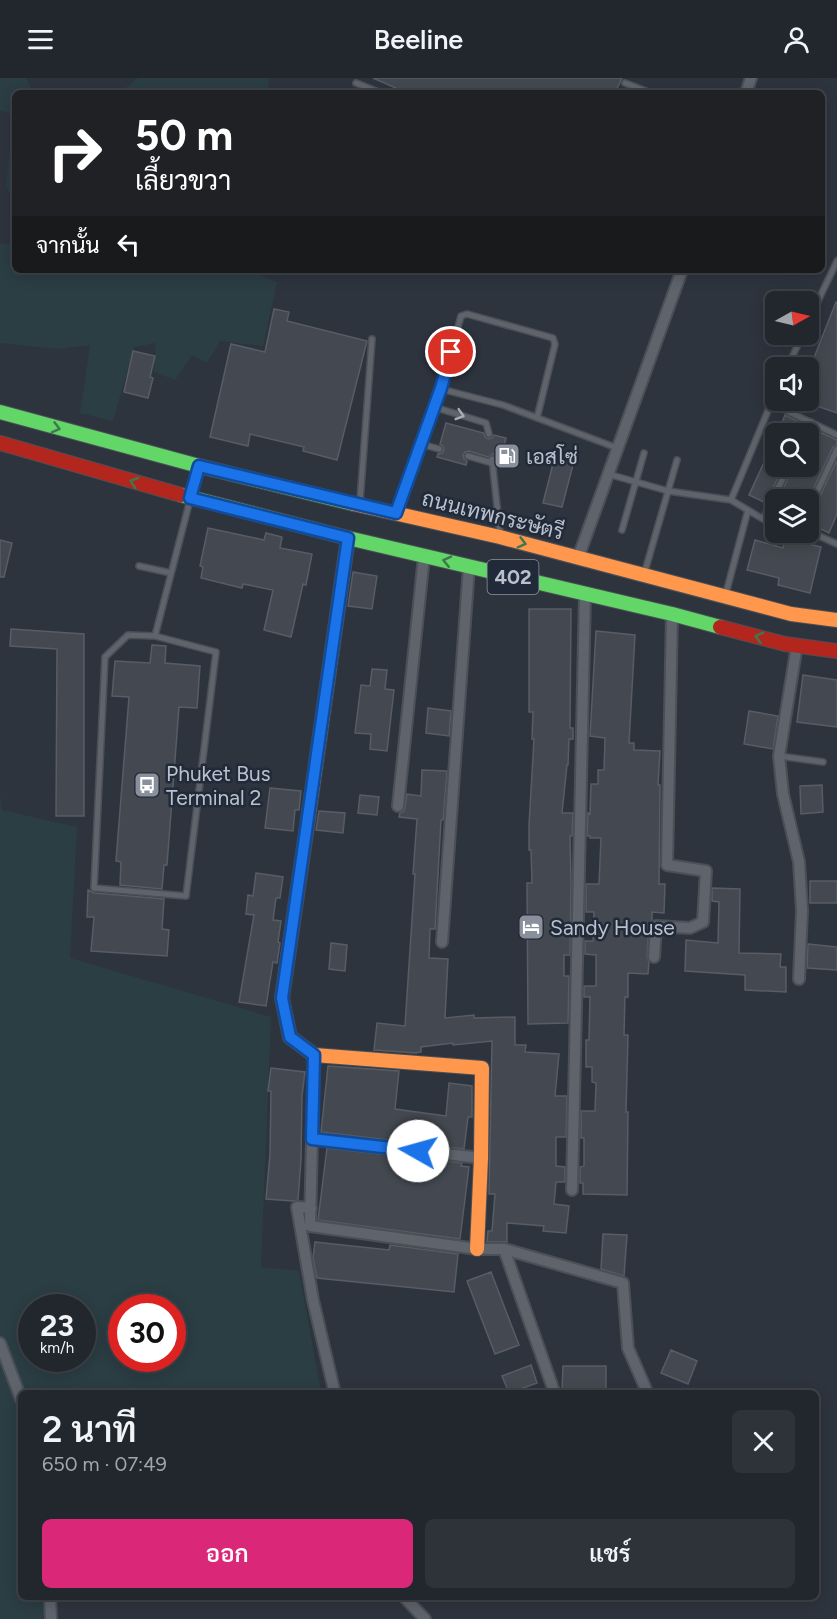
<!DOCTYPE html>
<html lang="th">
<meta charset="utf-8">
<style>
:root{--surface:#22272e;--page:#2e333a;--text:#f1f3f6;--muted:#a2a5aa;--line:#3f444a;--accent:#db2777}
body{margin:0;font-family:Figtree,Sarabun,sans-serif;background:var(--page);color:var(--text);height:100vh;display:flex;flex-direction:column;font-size:22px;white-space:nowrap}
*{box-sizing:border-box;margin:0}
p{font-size:20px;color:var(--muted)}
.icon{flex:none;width:33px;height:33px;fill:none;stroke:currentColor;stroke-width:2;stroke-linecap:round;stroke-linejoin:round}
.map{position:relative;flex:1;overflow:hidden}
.panel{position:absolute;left:18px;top:1312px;width:801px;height:210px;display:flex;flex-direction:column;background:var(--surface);border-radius:9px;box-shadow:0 3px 15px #0003,0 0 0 2px var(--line)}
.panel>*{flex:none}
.hud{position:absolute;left:12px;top:12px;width:813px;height:183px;border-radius:9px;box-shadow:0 3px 15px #0003,0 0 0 2px var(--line);background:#202124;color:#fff;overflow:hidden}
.needle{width:39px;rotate:82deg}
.fabs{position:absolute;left:765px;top:213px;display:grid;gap:12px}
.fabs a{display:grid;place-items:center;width:54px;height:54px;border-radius:9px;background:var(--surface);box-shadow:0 3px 15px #0003,0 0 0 2px var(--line);font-size:30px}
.speed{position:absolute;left:18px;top:1216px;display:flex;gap:12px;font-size:30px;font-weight:700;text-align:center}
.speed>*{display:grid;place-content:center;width:78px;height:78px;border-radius:50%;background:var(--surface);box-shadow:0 3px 15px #0003,0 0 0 2px var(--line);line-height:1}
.speed small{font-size:15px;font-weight:400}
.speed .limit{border:9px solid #d22;background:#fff;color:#111}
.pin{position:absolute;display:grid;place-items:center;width:51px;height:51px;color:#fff;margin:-26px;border:3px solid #fff;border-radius:50%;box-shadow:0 2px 6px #0007}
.me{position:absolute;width:66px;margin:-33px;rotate:277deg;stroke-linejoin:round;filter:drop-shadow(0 0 4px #0008)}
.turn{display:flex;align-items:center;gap:21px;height:126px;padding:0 24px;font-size:27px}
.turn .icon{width:78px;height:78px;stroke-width:2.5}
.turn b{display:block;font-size:42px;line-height:51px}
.then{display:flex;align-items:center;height:57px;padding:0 24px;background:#0003;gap:12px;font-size:22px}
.round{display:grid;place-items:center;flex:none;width:63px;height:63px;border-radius:9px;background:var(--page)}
.head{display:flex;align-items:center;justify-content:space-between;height:102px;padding:0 24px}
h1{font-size:36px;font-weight:600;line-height:45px}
.primary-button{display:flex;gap:12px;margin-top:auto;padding:12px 24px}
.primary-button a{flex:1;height:69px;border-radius:9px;background:var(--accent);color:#fff;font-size:24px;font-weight:600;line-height:69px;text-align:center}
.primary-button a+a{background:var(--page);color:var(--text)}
header{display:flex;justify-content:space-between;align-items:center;height:78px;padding:0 24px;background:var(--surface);font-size:27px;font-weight:600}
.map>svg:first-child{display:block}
</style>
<header><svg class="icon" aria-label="menu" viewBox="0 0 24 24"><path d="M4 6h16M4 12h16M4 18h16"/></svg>Beeline<svg class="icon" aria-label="person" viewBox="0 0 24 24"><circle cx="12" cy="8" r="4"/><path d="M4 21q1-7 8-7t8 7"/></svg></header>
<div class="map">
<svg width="837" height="1541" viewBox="0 0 837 1541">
<rect width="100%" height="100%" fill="#2e343e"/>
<path fill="#2b3e44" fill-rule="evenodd" d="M0,0H26L32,12L70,11L86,15H15V192H256L255,195L277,204L263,268L220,263L207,285L192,277L175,302L154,294L156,265L134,269L113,343L80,335L90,267L58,271L0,265V166H12L15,126L6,108L13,37L0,32Z
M138,0H268L269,15H119Z
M0,715L2,732L77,749L70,880L271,939L261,1189L299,1193L321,1315L21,1316V1520H49L43,1541H0ZM32,1230H82V1281H32ZM122,1230H172V1281H122Z"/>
<path fill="#444951" stroke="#575c65" stroke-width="1.5" d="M373,0H622L615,15H407Z
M836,224H837V335L808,325V295Z
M274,231L289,234L287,243L367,263L337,382L303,373L304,369L250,356L248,368L210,359L231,266L265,274Z
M133,273L155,278L150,299L153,300L148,320L124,314Z
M785,337L805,347L801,356H777Z
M446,345L484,355L485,359L488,361L492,360L494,357L506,360L500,383L497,382L493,376L488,379L469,373L465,374L463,377L464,381L467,383L466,387L437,379L438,376L442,375L444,372L443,368L440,366Z
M813,351L837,362V366L833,369L808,422H778L794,388H808V371L816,356H811Z
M776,358V388H783L766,425L749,417Z
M556,374L575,379L562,429L543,425Z
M837,382V436L829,455L808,445V438L812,435Z
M208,450L264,462L266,455L282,459L280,470L312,476L306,507L303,506L291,559L264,552L273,512L243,506L242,510L201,500L203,489L200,488Z
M785,460L821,469L810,515L778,507L779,500L747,492L755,462L783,470Z
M0,462L12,465L4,499H0Z
M353,494L377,498L372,531L348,528Z
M529,531H571L570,650H573V661H569L568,687H567L562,735H573L572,758H570L571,805L570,877H564V898H569L568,945L528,946L527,805H532L531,772H529V747L534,661H532L533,634H529Z
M11,551L84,556V738H56L57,571L10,568Z
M596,553L635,557L629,665H634V672L660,673L658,707H660L659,806H665L664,835L652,834V842L649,847L647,879L649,884L648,896L628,895V919H625L624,957H628L626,1034H628L627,1117L583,1116V1105H580V1089L584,1088V1060H581V1033H595L596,1005L592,1004V989H586V962H589L590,919H584V908H596V877L585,876V863H593L594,834H586V806H599L601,760H590V758H587L588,735L590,736L591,706H598V692H604L605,660L590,658Z
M152,567L166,568L165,585L200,588L197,630L179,629L167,787H164L162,811L120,807L121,784L116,783L129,619L112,618L115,583L150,585Z
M372,591L387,592L385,611L394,612L387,673L370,671L371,656L355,655L361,607L370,608Z
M803,597L837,602V649L797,644Z
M428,630L451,633L449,658L426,655Z
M749,633L778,638L773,671L744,666Z
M422,692L447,693L443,742H441L435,851H430L429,880L448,881L445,940L474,937V940L515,939V967H526L525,974L559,976L555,1018H567L566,1059H556V1088L565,1089V1104H556L554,1126L569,1128L566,1155L543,1153L544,1148L507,1145V1164H487L488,1153H492L495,1116H489L492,963L453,967V965L421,969V974L416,975L374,972L377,945L405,948L415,796H413L417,741L399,739L400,735L404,733L405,729L407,716L421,718Z
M822,707L823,734L801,736L800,708Z
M270,710L301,713L299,732H295L293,753L265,750Z
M360,717L379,719L377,737L358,735Z
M319,733L345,735L343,755L316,752Z
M256,795L283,799L280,820H276L273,842L281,843L278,864L280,865L277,885L273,884L266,928L239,924L254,837L246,836L248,817L253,818Z
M810,803H837V825H810Z
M712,810L740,811L739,875L781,876L780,889H786V914L745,912V897L685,893L686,862L718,865L719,824L712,823Z
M88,812L94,815L164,821L162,851L169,852L167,878L91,873L94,839H87Z
M331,865L347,867L345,893L329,891Z
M808,866L837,869V892L807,890Z
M328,988L399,993L395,1031L446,1038L449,1005L472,1008V1039H468L464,1071L321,1054Z
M271,990L305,994L302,1018L301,1082L298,1122L293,1123L266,1121L270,1076L271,1013H268Z
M327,1070L462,1085L461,1088L469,1089L460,1161L318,1142Z
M603,1156L627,1157L624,1198L601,1191Z
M315,1164L389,1172L390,1167L458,1176L454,1214L317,1200L313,1180Z
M491,1194L519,1267L495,1276L467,1203Z
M671,1272L697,1283L688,1306L661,1295Z
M531,1287L537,1305L509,1315L502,1298Z
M563,1288H606V1312H562Z"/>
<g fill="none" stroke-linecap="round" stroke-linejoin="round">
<g stroke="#4b4f56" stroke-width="8">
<path id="lane" d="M356,5L381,15
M625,5L651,15
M808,244L837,183
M787,290L803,256
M441,311L461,238L467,236L553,260L555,266L537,340
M434,329L486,345L489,356
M806,356L811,344
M421,366L439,371
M468,378L492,385
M492,381L500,456
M608,396L668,413L731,422L763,441L776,444
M731,422L772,323L783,331L837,357
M360,423L372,261
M808,433L837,371
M396,434L441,311L503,327L617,370
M763,441L789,388
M622,452L644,375
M808,453L837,466
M139,488L171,495
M645,493L677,382
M726,515L748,432
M128,557L155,558L216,574L186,818L94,810L105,579Z
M155,558L198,391
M779,678L823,684"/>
</g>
<g stroke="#4b4f56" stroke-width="14">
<path id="street" d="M746,15L751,0
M578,480L682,192
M797,567L779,678L783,716L799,784L802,833L799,901
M398,728L424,478
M442,864L469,488
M654,879L656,848L690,850L703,844L706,793L667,787L672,536
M314,977L310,1148L477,1171H504L623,1205L628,1270L648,1316
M312,1061L481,1080
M572,1112L585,516
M311,1130L297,1129L313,1222L335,1316
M504,1171L555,1316
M0,1265L21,1321
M50,1520L51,1541
M405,1520L425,1541"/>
</g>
<g stroke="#4b4f56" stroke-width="16">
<path id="fast" d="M0,334L199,388L354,426
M181,417L348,460L672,536L720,549"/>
</g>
<g stroke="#4b4f56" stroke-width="16">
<path id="slow" d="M354,426L500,459L791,536L837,542
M308,741L348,460
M290,959L314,977L482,990L481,1080L477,1171"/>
</g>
<g stroke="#4b4f56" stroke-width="16">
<path id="jam" d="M0,365L181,417
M720,549L785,566L837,573
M290,959L282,920L308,741"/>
</g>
<use href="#lane" stroke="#5f636b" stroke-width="5"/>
<use href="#street" stroke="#5f636b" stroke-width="10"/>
<use href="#fast" stroke="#63d668" stroke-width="14"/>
<use href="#slow" stroke="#ff974d" stroke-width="14"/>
<use href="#jam" stroke="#b3261e" stroke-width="14"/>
</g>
<defs><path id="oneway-chevron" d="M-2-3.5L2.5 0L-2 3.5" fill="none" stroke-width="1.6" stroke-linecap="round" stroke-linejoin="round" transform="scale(1.5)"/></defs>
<use stroke="#a8aeb9" href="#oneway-chevron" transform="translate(460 337) rotate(17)"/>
<g stroke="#3f774e">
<use href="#oneway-chevron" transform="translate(56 350) rotate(15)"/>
<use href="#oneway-chevron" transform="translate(134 404) rotate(-164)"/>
<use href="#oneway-chevron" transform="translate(522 465) rotate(15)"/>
<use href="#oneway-chevron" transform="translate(447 483) rotate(-167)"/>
<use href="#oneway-chevron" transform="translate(759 559) rotate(-165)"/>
</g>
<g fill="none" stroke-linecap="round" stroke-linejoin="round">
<g stroke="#114b97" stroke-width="15">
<path id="route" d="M418,1073L312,1061L314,977L290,959L282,920L348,460L190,420L199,388L396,435L441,310L451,274"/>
</g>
<use href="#route" stroke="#1a73e8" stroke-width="10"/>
</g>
<defs>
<g id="fuel-square" transform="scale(1.35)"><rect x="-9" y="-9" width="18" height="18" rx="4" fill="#89909b" stroke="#212a39"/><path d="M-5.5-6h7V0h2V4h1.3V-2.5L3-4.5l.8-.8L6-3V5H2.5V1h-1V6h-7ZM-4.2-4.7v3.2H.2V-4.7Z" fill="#fff"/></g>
<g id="bus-square" transform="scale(1.35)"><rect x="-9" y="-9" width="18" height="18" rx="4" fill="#89909b" stroke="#212a39"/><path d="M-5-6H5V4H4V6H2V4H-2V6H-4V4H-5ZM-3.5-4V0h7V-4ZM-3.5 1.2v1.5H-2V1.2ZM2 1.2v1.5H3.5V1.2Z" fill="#fff"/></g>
<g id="hotel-square" transform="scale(1.35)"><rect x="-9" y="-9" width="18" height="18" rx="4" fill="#89909b" stroke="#212a39"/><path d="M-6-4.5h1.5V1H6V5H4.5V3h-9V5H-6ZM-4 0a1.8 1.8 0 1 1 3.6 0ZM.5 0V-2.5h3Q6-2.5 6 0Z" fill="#fff"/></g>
</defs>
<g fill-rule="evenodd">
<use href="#fuel-square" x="507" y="378"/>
<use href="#bus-square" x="147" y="707"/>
<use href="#hotel-square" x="531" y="849"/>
</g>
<g text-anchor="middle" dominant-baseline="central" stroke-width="5" stroke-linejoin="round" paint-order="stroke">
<rect fill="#212a39" stroke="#8c94a1" stroke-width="1.5" x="487.5" y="482" width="51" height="34" rx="4.5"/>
<g font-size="20" font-weight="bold" fill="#bac1cd">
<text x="513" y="499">402</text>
</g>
<g font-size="21" fill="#bac1cd" stroke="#212a39" text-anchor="start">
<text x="526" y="378">เอสโซ่</text>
<text x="166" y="695">Phuket Bus<tspan x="166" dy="24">Terminal 2</tspan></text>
<text x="550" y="849">Sandy House</text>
</g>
<g font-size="21" fill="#bac1cd" stroke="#212a39">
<text transform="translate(493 437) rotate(14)">ถนนเทพกระษัตรี</text>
</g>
</g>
</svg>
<div class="fabs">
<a><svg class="needle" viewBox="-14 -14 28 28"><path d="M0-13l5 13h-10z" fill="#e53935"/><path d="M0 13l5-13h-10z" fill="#a2a5aa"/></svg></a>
<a><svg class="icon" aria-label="sound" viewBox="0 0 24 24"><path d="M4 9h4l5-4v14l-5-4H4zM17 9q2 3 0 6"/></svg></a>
<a><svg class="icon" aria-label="search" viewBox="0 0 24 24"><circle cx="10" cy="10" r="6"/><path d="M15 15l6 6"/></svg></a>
<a><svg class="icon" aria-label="layers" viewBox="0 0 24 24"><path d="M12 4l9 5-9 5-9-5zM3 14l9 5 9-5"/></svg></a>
</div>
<div class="speed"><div>23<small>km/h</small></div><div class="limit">30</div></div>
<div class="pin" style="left:451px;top:274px;background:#d93025"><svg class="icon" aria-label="arrive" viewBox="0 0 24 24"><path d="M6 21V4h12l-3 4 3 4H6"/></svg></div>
<svg class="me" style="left:418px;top:1073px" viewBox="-20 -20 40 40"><circle r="19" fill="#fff"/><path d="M0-13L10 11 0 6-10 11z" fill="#1a73e8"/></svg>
<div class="hud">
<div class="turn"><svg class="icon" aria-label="right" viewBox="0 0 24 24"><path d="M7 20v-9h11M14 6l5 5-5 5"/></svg><div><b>50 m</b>เลี้ยวขวา</div></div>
<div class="then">จากนั้น<svg class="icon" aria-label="left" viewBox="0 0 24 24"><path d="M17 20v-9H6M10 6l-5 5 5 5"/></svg></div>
</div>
<section class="panel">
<div class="head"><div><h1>2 นาที</h1><p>650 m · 07:49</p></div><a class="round"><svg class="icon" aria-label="close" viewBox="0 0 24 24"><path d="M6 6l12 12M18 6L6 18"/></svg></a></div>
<div class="primary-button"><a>ออก</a><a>แชร์</a></div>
</section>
</div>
